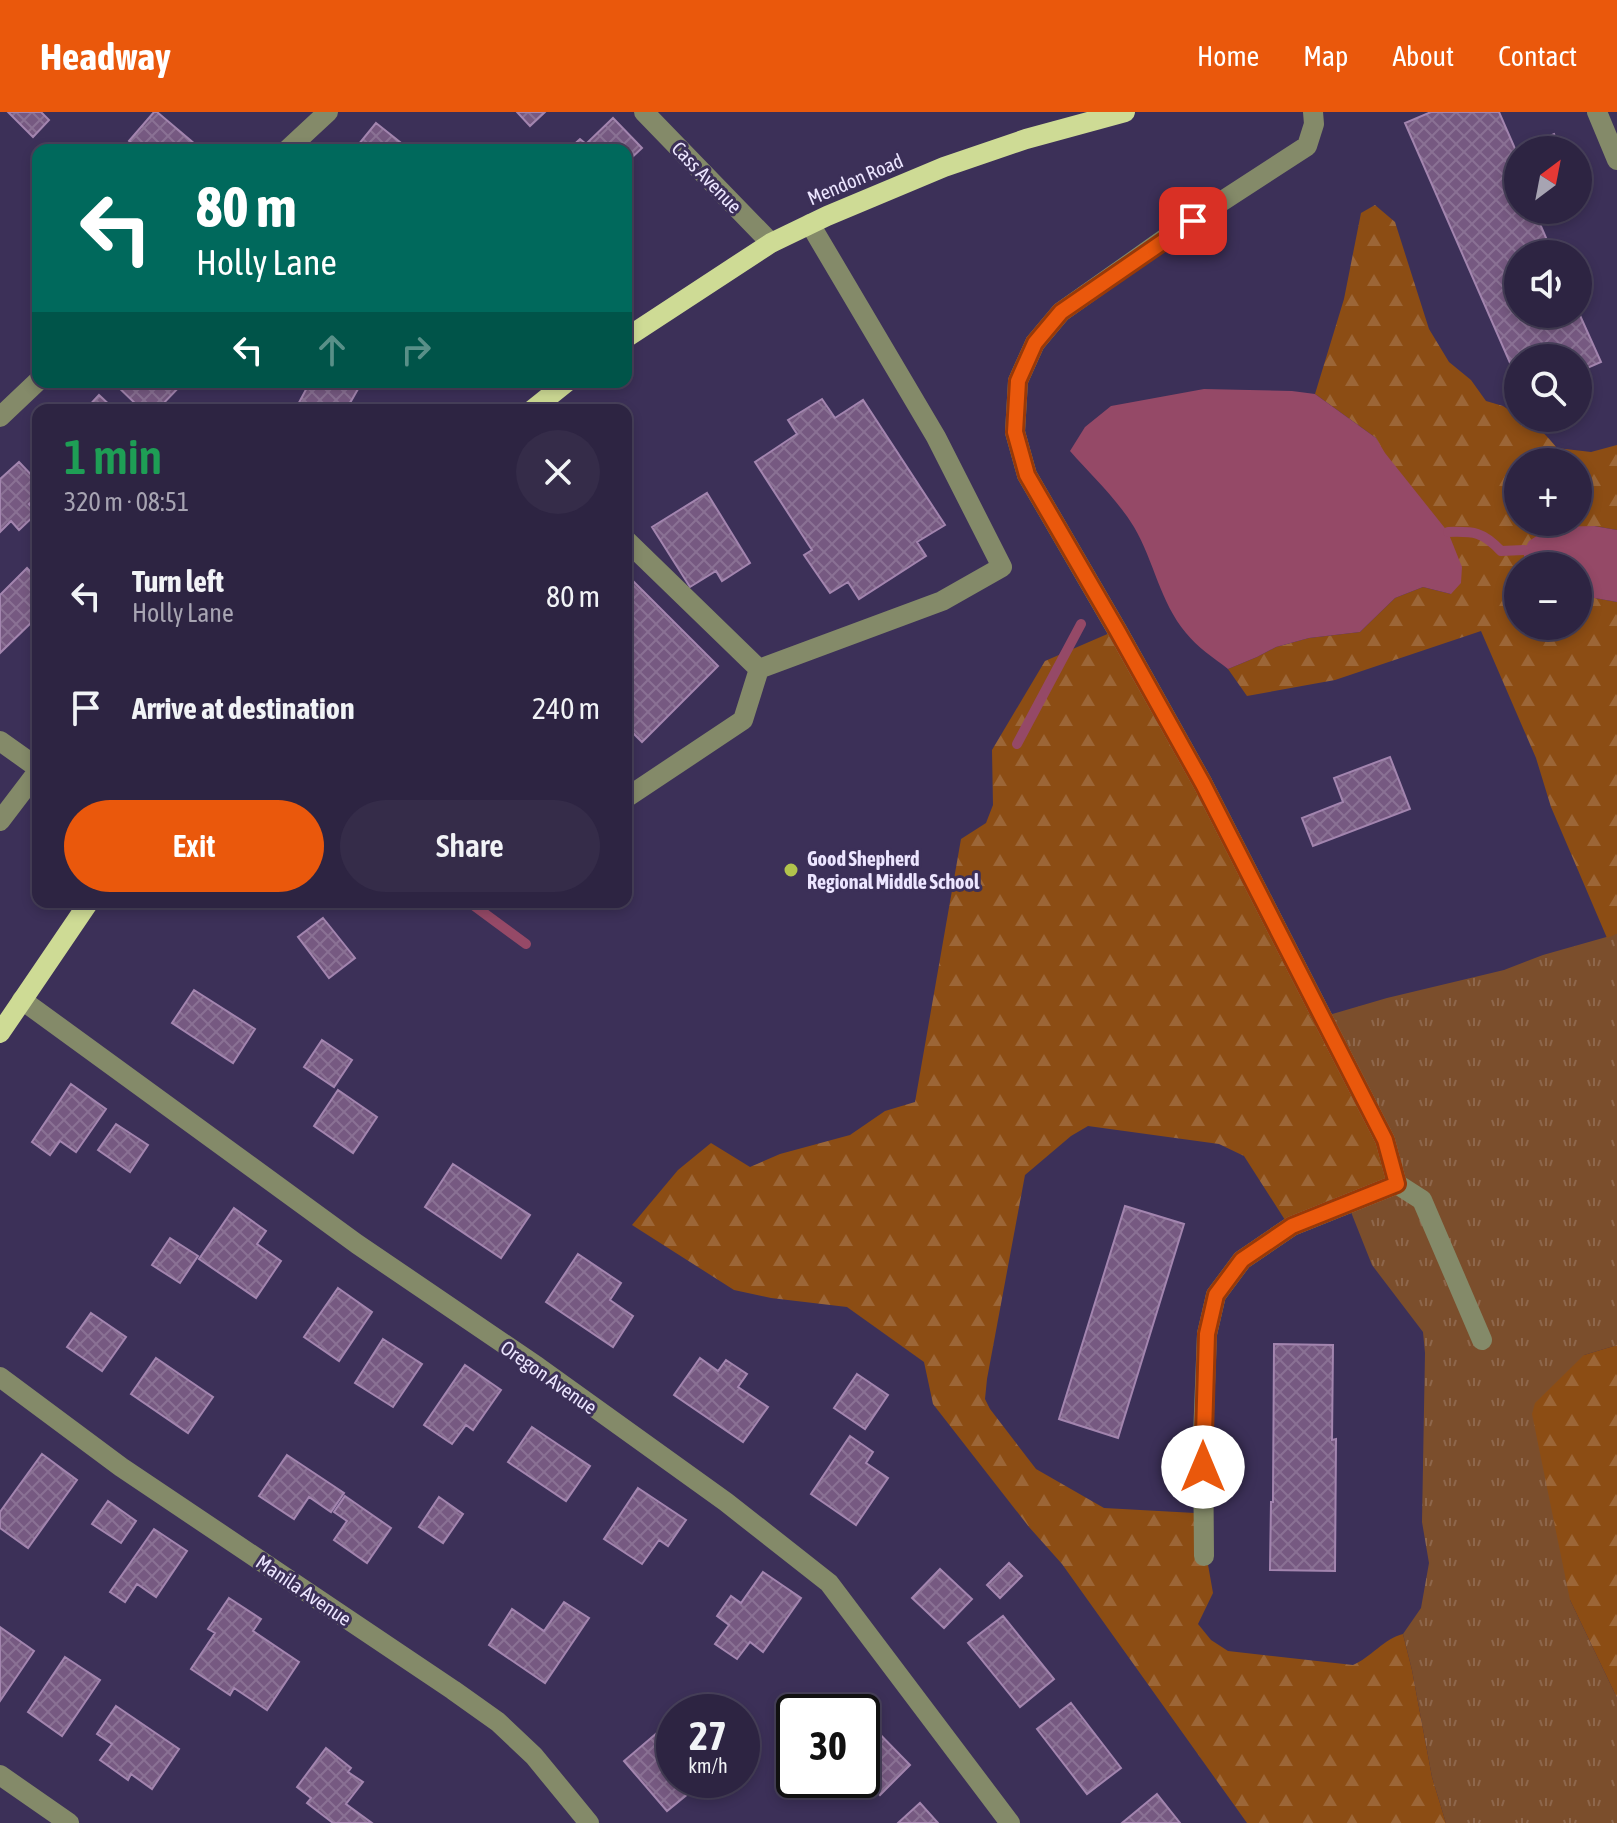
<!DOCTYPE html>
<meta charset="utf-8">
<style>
:root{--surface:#2d2442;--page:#352c49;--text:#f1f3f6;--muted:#a7a4b2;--line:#48415b;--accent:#ea580c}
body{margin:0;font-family:"Asap Condensed",sans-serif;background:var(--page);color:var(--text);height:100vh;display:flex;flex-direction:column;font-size:30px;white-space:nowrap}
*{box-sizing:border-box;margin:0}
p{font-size:26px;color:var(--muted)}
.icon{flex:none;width:44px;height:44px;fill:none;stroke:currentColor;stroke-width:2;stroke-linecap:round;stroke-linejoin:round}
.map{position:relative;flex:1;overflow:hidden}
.details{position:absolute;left:32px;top:292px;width:600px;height:504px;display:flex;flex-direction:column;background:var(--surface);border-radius:16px;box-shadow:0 4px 12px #0003,0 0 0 2px var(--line)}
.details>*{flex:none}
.guide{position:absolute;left:32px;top:32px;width:600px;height:244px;border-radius:16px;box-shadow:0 4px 12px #0003,0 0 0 2px var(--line);background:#00695c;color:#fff;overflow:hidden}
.needle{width:52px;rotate:32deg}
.tools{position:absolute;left:1504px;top:24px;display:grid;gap:16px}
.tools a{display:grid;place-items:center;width:88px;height:88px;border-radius:50%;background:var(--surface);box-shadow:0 4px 12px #0003,0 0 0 2px var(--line);font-size:40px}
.speed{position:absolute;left:656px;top:1582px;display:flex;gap:16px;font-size:40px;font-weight:700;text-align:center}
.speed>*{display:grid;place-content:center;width:104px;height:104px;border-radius:50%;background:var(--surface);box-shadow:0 4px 12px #0003,0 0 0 2px var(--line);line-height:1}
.speed small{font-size:20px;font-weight:400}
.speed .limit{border:4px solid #111;border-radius:12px;background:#fff;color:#111}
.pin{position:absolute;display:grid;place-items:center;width:68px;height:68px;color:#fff;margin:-34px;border-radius:16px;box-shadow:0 4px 12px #0006}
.me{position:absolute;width:88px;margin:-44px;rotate:0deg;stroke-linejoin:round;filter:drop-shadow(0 0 6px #0008)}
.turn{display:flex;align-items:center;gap:28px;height:168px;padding:0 32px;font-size:36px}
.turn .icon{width:104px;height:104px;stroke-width:2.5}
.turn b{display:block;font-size:56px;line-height:68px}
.lanes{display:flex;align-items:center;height:76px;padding:0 32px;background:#0003;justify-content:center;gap:40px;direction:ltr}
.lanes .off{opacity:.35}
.round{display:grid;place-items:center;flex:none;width:84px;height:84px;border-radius:42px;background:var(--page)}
.summary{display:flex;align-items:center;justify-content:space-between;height:136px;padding:0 32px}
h1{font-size:48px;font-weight:600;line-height:60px;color:#1e9e55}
.primary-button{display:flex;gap:16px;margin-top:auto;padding:16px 32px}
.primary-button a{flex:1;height:92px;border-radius:48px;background:var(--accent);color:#fff;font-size:32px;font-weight:600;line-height:92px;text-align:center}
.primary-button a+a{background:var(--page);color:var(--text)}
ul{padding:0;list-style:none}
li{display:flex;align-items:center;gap:24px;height:112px;padding:0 32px}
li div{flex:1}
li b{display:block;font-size:30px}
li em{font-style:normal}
header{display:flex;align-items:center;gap:48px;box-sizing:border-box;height:112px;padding:0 40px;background:var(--accent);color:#fff}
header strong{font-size:38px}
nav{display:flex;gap:44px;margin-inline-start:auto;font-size:28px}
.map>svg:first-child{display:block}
</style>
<header>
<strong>Headway</strong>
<nav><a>Home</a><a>Map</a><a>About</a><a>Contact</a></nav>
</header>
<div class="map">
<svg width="1617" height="1711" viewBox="0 0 1617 1711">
<defs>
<pattern id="grass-tufts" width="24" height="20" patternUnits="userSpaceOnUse" patternTransform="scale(2)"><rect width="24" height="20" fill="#7b4e2c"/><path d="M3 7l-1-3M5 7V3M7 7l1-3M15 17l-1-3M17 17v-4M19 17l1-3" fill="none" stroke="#8e674c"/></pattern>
<pattern id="forest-firs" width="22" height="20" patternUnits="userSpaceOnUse" patternTransform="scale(2)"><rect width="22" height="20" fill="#8c4d14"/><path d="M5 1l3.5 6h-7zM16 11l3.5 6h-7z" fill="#9c6637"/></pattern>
<pattern id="building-cross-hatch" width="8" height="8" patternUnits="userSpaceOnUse" patternTransform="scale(2)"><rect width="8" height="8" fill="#765981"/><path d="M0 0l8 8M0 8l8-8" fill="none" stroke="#8a7194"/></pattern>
</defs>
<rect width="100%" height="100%" fill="#3c3058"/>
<path fill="url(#grass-tufts)" d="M1617,822V1233L1584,1243L1570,1488L1617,1586V1711H1446L1432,1665L1412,1558L1403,1522L1421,1496L1429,1451L1422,1410L1425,1241L1423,1220L1372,1153L1349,1095L1329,903L1387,886L1504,858L1543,843Z"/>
<path fill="url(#forest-firs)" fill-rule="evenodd" d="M1375,93L1395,110L1429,217L1449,250L1471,268L1486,289L1503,294L1518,304V306C1535,310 1546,323 1557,336L1591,340L1617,333V418L1594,414L1524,438V454H1518V514H1578V483L1617,490V822L1607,826L1551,695L1536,646L1481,519L1335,568L1247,584L1228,557L1257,545L1276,535L1309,526L1360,520L1395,486L1423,475L1451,482L1376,326L1315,282L1344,187L1361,101ZM1518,350H1578V410H1518Z
M1119,517L1200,664L1393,1066L1285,1108L1244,1044L1219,1032L1088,1014L1071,1024L1025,1063L987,1267L985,1287L990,1297L1036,1357L1104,1396L1195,1401L1204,1430L1213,1481L1198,1512L1211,1528L1228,1539L1353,1553C1370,1546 1385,1526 1403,1522L1412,1558L1432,1665L1446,1711H1247L1062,1452L1029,1415L933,1292L924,1250L847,1195L771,1186L734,1178L632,1113L678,1058L711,1031L750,1055L780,1042L850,1023L885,999L915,990L961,727L986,711L993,693L992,638L1045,549Z
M1617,1233V1586L1570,1488L1532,1302L1535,1291L1584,1243Z"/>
<path fill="#954967" d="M1204,277L1292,279L1315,282L1376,326L1385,341L1448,420L1462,455L1461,471L1451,482L1423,475L1395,486L1360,520L1309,526L1276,535L1257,545L1228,557C1214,546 1197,535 1186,521C1160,490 1154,449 1134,415C1117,387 1091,363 1070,339L1085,315L1111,294Z
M1594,414L1617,418V490L1578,483V454H1524V438L1529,429L1550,415Z"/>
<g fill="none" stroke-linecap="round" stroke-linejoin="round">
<path stroke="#954967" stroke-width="10" d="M1448,420C1474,419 1483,420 1501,439L1524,438
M1017,632L1081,512
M469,790L526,832"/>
</g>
<path fill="url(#building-cross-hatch)" stroke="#a385af" stroke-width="2" d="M8,0H41L49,8L33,25Z
M154,0H157L202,38H140L129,29Z
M517,0H545L530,14Z
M1431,0H1499L1516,39L1554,22L1560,38H1518V98H1534L1553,142H1518V202H1578V199L1601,250L1578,260V246H1518V269L1405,11Z
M613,6L642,36L626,51V38H568L580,27L586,32Z
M376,11L410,38H354Z
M113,270H184L157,298H142Z
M307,270H362L346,298H295L309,272Z
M99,283L115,298H85Z
M822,287L835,306L863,288L945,413L917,430L926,444L859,487L848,470L830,481L804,443L812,438L755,350L797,322L788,308Z
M19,350L38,370V384L29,392L37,401L19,418L11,409L0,420V367Z
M707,381L750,451L722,469L716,459L690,475L652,415Z
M27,456L38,468V504L0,541V483Z
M626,462L718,554L642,630L626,614Z
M1390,645L1410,697L1313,734L1302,706L1343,690L1334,666Z
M323,806L355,846L329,866L298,825Z
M194,878L255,917L233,951L172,911Z
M322,928L352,948L334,975L304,955Z
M71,972L106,997L76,1040L60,1029L50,1043L32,1030Z
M338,978L377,1005L353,1041L314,1014Z
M116,1012L148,1033L130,1060L98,1038Z
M453,1052L530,1103L501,1146L425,1095Z
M1125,1094L1184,1112L1118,1326L1059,1307Z
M234,1096L266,1119L257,1132L281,1149L256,1186L199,1147Z
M170,1126L198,1144L180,1171L152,1153Z
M578,1142L621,1171L610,1188L633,1204L613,1235L546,1190Z
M338,1176L372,1200L339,1249L304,1225Z
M91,1201L126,1225L102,1259L67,1235Z
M383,1227L422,1252L393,1295L355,1271Z
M1274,1232L1333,1233L1332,1328L1336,1327L1335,1459L1270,1458L1271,1390H1273Z
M156,1246L213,1285L188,1321L131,1282Z
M700,1246L718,1259L726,1248L747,1262L738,1275L768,1295L743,1330L674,1283Z
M465,1253L501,1278L473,1318L466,1313L452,1332L424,1313Z
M857,1262L888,1283L865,1317L834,1296Z
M532,1315L590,1354L566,1389L508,1350Z
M850,1324L873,1340L866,1351L888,1366L856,1413L811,1382Z
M42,1342L77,1368L28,1436L0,1416V1400Z
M287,1343L344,1381L331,1400L309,1385L294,1407L259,1384Z
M638,1376L686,1408L668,1434L659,1428L642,1452L604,1427Z
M345,1384L391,1416L367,1451L334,1428L347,1409L334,1400Z
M439,1385L463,1402L443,1431L419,1415Z
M108,1389L136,1409L121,1431L92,1412Z
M154,1417L187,1439L156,1485L137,1472L125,1490L110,1480Z
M1009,1451L1022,1464L1000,1486L987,1473Z
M940,1457L972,1487L944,1516L912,1486Z
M763,1460L801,1486L763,1540L750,1530L737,1547L715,1532L729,1513L717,1504L731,1484L741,1491Z
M229,1486L261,1507L253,1519L299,1550L267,1598L234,1576L230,1583L191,1557L215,1521L208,1517Z
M564,1490L589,1506L545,1571L489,1533L512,1497L544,1519Z
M1003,1504L1054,1567L1020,1595L968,1531Z
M0,1515L34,1539L0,1589Z
M65,1545L100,1568L62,1624L28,1600Z
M1071,1591L1121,1656L1087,1682L1037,1617Z
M116,1594L179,1637L152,1677L131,1662L128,1668L100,1648L112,1632L97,1622Z
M864,1606L910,1653L880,1683L862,1665V1608Z
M657,1621L674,1641V1668H697L700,1672L667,1699L624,1649Z
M326,1636L351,1656L348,1660L363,1670L346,1692L372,1711H333L307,1691L311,1686L297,1675Z
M1157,1682L1180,1711H1122Z
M920,1691L938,1711H898Z"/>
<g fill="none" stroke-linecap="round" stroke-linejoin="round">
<path stroke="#848a69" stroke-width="20" d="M644,0L771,131
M1597,0L1617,48
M287,38L328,0
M0,305L38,269
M626,428L759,557L942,489L1002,455L936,325L810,112
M0,629L38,656
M626,686L743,608L759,557
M0,709L38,659
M22,888L357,1132L538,1255L726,1390L829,1471L1010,1711
M1397,1072L1422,1088L1482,1228
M0,1265L121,1355L453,1578L498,1610L534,1644L589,1711
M1204,1444L1203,1325L1207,1222L1216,1183L1242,1148L1292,1114L1397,1072L1385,1028L1203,672L1117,518L1027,363L1015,320L1018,269L1035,231L1061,200L1170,123L1307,34L1314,12L1313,0
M0,1663L69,1711"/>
<path stroke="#cedb95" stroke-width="20" d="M626,226L771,131L827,104L944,55L1026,27L1125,0
M532,298L567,270
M0,921L89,790"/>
</g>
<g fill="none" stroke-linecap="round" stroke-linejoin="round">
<g stroke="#983908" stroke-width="20">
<path id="route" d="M1193,109L1061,200L1035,231L1018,269L1015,320L1027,363L1117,518L1203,672L1385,1028L1397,1072L1292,1114L1242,1148L1216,1183L1207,1222L1203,1355"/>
</g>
<use href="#route" stroke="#ea580c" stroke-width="14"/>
</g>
<circle fill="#b2c34c" stroke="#3c3058" stroke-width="3" cx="791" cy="758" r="8"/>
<g text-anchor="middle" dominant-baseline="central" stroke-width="6" stroke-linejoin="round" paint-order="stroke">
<g font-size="20" fill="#ece5ff" stroke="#3c3058">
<text transform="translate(707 65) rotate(46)">Cass Avenue</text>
<text transform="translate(855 67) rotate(-23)">Mendon Road</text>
<text transform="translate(549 1265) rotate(35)">Oregon Avenue</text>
<text transform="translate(304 1478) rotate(34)">Manila Avenue</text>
</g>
<g font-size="20" font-weight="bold" fill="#ece5ff" stroke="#3c3058" text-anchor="start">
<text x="807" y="746">Good Shepherd<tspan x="807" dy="23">Regional Middle School</tspan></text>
</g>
</g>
</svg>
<div class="tools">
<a><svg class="needle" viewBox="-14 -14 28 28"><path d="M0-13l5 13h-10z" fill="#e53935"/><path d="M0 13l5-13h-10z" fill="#a7a4b2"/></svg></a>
<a><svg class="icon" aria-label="sound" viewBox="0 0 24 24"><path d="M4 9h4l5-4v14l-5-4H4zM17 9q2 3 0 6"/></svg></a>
<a><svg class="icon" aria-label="search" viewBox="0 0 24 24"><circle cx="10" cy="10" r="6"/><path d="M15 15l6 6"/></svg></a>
<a>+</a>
<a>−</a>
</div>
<div class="speed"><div>27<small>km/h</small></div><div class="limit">30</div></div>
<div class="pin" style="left:1193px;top:109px;background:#d93025"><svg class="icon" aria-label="arrive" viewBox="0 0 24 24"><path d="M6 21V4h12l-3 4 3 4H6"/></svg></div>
<svg class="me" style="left:1203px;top:1355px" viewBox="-20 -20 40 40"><circle r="19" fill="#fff"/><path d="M0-13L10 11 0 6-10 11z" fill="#ea580c"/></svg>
<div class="guide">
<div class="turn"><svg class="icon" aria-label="left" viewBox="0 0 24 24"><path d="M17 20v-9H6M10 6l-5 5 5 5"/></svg><div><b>80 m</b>Holly Lane</div></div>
<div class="lanes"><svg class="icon" aria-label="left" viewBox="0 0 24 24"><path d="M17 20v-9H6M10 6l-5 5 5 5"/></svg><svg class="icon off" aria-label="ahead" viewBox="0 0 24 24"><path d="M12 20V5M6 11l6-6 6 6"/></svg><svg class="icon off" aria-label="right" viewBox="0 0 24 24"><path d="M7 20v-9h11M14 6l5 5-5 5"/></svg></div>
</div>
<section class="details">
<div class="summary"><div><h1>1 min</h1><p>320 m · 08:51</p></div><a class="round"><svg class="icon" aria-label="close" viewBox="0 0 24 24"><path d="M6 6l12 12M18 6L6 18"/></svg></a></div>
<ul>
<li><svg class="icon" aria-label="left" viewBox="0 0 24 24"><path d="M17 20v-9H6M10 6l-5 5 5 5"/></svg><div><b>Turn left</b><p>Holly Lane</p></div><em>80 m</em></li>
<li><svg class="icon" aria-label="arrive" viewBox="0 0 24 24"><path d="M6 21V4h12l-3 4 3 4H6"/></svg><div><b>Arrive at destination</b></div><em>240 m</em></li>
</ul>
<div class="primary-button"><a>Exit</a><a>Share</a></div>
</section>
</div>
